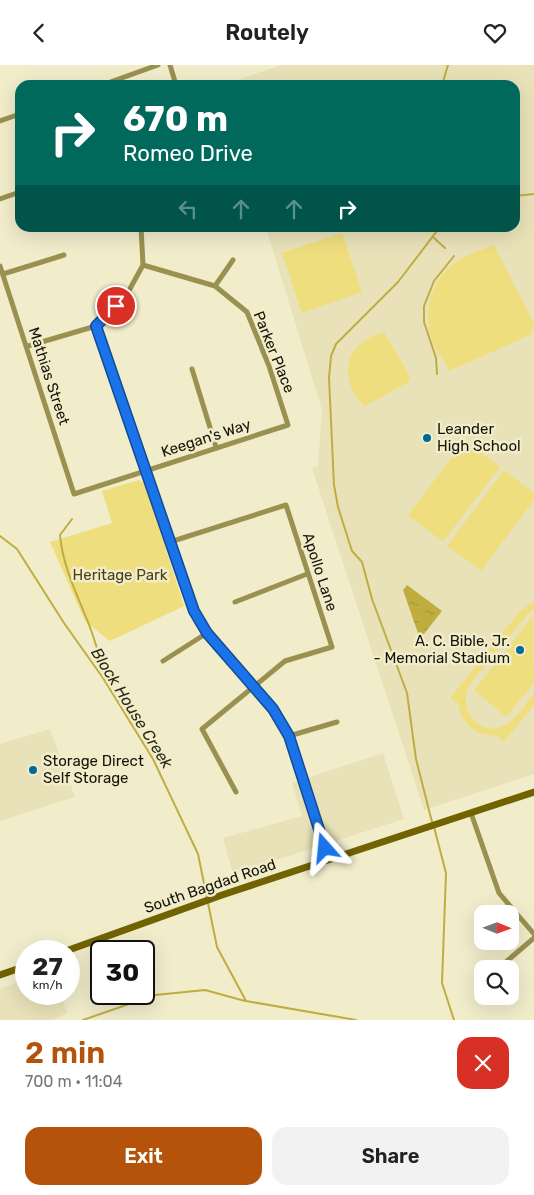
<!DOCTYPE html>
<meta charset="utf-8">
<style>
:root{--surface:#fff;--page:#f2f2f2;--text:#222;--muted:#767676;--accent:#b45309}
body{margin:0;font-family:Rubik,sans-serif;background:var(--page);color:var(--text);height:100vh;display:flex;flex-direction:column;font-size:19px;white-space:nowrap}
*{box-sizing:border-box;margin:0}
p{font-size:16px;color:var(--muted)}
.icon{flex:none;width:28px;height:28px;fill:none;stroke:currentColor;stroke-width:2;stroke-linecap:round;stroke-linejoin:round}
.map{position:relative;height:955px;overflow:hidden}
.drawer{display:flex;flex-direction:column;background:var(--surface);flex:1}
.drawer>*{flex:none}
.top-card{position:absolute;left:15px;top:15px;width:505px;height:152px;border-radius:15px;box-shadow:0 5px 20px #0002;background:#00695c;color:#fff;overflow:hidden}
.needle{width:32px;rotate:91deg}
.buttons{position:absolute;left:474px;top:840px;display:grid;gap:10px}
.buttons a{display:grid;place-items:center;width:45px;height:45px;border-radius:10px;background:var(--surface);box-shadow:0 5px 20px #0002;font-size:25px}
.speed{position:absolute;left:15px;top:875px;display:flex;gap:10px;font-size:25px;font-weight:700;text-align:center}
.speed>*{display:grid;place-content:center;width:65px;height:65px;border-radius:50%;background:var(--surface);box-shadow:0 5px 20px #0002;line-height:1}
.speed small{font-size:12px;font-weight:400}
.speed .limit{border:2px solid #111;border-radius:8px;background:#fff;color:#111}
.pin{position:absolute;display:grid;place-items:center;width:42px;height:42px;color:#fff;margin:-21px;border:2px solid #fff;border-radius:50%;box-shadow:0 1px 5px #0007}
.me{position:absolute;width:55px;margin:-28px;rotate:342deg;stroke-linejoin:round;filter:drop-shadow(0 0 4px #0008)}
.turn{display:flex;align-items:center;gap:18px;height:105px;padding:0 25px;font-size:22px}
.turn .icon{width:65px;height:65px;stroke-width:2.5}
.turn b{display:block;font-size:35px;line-height:42px}
.lanes{display:flex;align-items:center;height:48px;padding:0 25px;background:#0003;justify-content:center;gap:25px;direction:ltr}
.lanes .off{opacity:.35}
.round{display:grid;place-items:center;flex:none;width:52px;height:52px;border-radius:15px;background:var(--page)}
.summary{display:flex;align-items:center;justify-content:space-between;height:85px;padding:0 25px}
h1{font-size:30px;font-weight:600;line-height:38px;color:var(--accent)}
.primary-button{display:flex;gap:10px;margin-top:auto;padding:10px 25px}
.primary-button a{flex:1;height:58px;border-radius:15px;background:var(--accent);color:#fff;font-size:20px;font-weight:600;line-height:58px;text-align:center}
.primary-button a+a{background:var(--page);color:var(--text)}
header{display:flex;justify-content:space-between;align-items:center;height:65px;padding:0 25px;background:var(--surface);font-size:22px;font-weight:600}
.map>svg:first-child{display:block}
</style>
<header><svg class="icon" aria-label="back" viewBox="0 0 24 24"><path d="M15 5l-7 7 7 7"/></svg>Routely<svg class="icon" aria-label="heart" viewBox="0 0 24 24"><path d="M12 20l-8-8c-3-5 5-10 8-4 3-6 11-1 8 4z"/></svg></header>
<div class="map">
<svg width="534" height="955" viewBox="0 0 534 955">
<defs>
<pattern id="water-ripples" width="26" height="14" patternUnits="userSpaceOnUse" patternTransform="scale(1.25)"><rect width="26" height="14" fill="#c0ad40"/><path d="M2 4q2-2 4 0t4 0M15 11q2-2 4 0t4 0" fill="none" stroke="#a49437"/></pattern>
</defs>
<rect width="100%" height="100%" fill="#f1ecca"/>
<path fill="#e9e2b9" d="M281,0H534V709L424,745L312,403L318,401L322,345L266,163L515,162V20H223Z
M50,664L75,732L0,756V679Z
M383,688L404,754L233,809L223,773L302,751L292,718Z
M26,914V929H60L67,948L52,955H0V924Z"/>
<path fill="#efde7e" d="M342,168L362,227L302,248L282,188Z
M494,180L534,259L530,270L449,306C445,295 436,287 432,275C422,249 431,214 455,198C467,189 481,186 494,180Z
M384,267L410,311L409,317L365,341C358,337 354,330 351,322C341,294 356,275 384,267Z
M465,375L500,402L443,477L408,450Z
M504,405L534,428V435L481,506L447,481Z
M139,415L145,419L184,541L110,576L85,556L50,477L112,458L102,426Z
M534,536V544L526,551L471,618C455,641 478,674 505,660C517,654 526,638 534,628V640L504,677L498,672L499,670C477,673 459,658 458,636L456,638L450,633L520,546Z
M533,551L534,618L506,652L474,625Z"/>
<path fill="url(#water-ripples)" d="M407,520L442,546L420,574L403,525Z"/>
<g fill="none" stroke-linecap="round" stroke-linejoin="round">
<path stroke="#c0ad40" stroke-width="2" d="M442,20L448,0
M515,131L534,129
M434,173L445,183
M437,309L436,293L424,257V241L434,216L454,191
M72,454L60,470C63,504 79,533 91,565C97,582 102,600 107,617
M0,471L17,484L64,558L103,613L153,694L198,789L217,882L246,936L356,955
M432,757L416,694L407,628L372,534L362,497L352,486L338,442L334,420L329,313L331,291L336,279L398,217L440,162
M434,762L446,808L442,918L454,955
M83,955L155,930L205,925L245,936"/>
<path stroke="#9a9050" stroke-width="5" d="M170,0L176,20
M102,20L158,0
M0,56L20,49
M0,134L20,127
M0,201L74,429L288,360L269,301L247,247L215,221L143,200
M3,209L64,190
M215,221L233,195
M96,261L194,546C216,583 249,609 273,644C301,684 313,748 329,795
M28,281L96,261L126,231L143,200L141,162
M192,304L216,382
M170,477L286,440L332,582L285,596L202,664L236,727
M235,537L307,509
M163,596L207,568
M289,671L337,657
M471,748L499,828L534,869
M507,896L534,873"/>
<path stroke="#716302" stroke-width="7" d="M66,886L222,830L534,727
M0,910L26,901"/>
</g>
<g fill="none" stroke-linecap="round" stroke-linejoin="round">
<g stroke="#114b97" stroke-width="12">
<path id="route" d="M116,241L96,261L194,546L207,568L273,644L289,671L325,783"/>
</g>
<use href="#route" stroke="#1a73e8" stroke-width="9"/>
</g>
<g fill="#006a97" stroke="#f1ecca" stroke-width="2">
<circle cx="427" cy="373" r="5"/>
<circle cx="520" cy="585" r="5"/>
<circle cx="33" cy="705" r="5"/>
</g>
<g text-anchor="middle" dominant-baseline="central" stroke-width="5" stroke-linejoin="round" paint-order="stroke">
<g font-size="15" fill="#151308" stroke="#f1ecca">
<text transform="translate(274 287) rotate(68)">Parker Place</text>
<text transform="translate(49 311) rotate(72)">Mathias Street</text>
<text transform="translate(206 373) rotate(-18)">Keegan's Way</text>
<text transform="translate(320 507) rotate(72)">Apollo Lane</text>
<text transform="translate(210 821) rotate(-19)">South Bagdad Road</text>
</g>
<g font-size="15" fill="#151308" stroke="#f1ecca" text-anchor="start">
<text x="437" y="364">Leander<tspan x="437" dy="17">High School</tspan></text>
<text x="510" y="576" text-anchor="end">A. C. Bible, Jr.<tspan x="510" dy="17">- Memorial Stadium</tspan></text>
<text x="43" y="696">Storage Direct<tspan x="43" dy="17">Self Storage</tspan></text>
</g>
<g font-size="15" fill="#494114" stroke="#f1ecca">
<text x="120" y="510">Heritage Park</text>
</g>
<g font-size="16" font-style="italic" fill="#2d2917" stroke="#f1ecca">
<text transform="translate(132 643) rotate(58)">Block House Creek</text>
</g>
</g>
</svg>
<div class="buttons">
<a><svg class="needle" viewBox="-14 -14 28 28"><path d="M0-13l5 13h-10z" fill="#e53935"/><path d="M0 13l5-13h-10z" fill="#767676"/></svg></a>
<a><svg class="icon" aria-label="search" viewBox="0 0 24 24"><circle cx="10" cy="10" r="6"/><path d="M15 15l6 6"/></svg></a>
</div>
<div class="speed"><div>27<small>km/h</small></div><div class="limit">30</div></div>
<div class="pin" style="left:116px;top:241px;background:#d93025"><svg class="icon" aria-label="arrive" viewBox="0 0 24 24"><path d="M6 21V4h12l-3 4 3 4H6"/></svg></div>
<svg class="me" style="left:325px;top:783px" viewBox="-20 -20 40 40"><path d="M0-17L14 15 0 8-14 15z" fill="#1a73e8" stroke="#fff" stroke-width="4"/></svg>
<div class="top-card">
<div class="turn"><svg class="icon" aria-label="right" viewBox="0 0 24 24"><path d="M7 20v-9h11M14 6l5 5-5 5"/></svg><div><b>670 m</b>Romeo Drive</div></div>
<div class="lanes"><svg class="icon off" aria-label="left" viewBox="0 0 24 24"><path d="M17 20v-9H6M10 6l-5 5 5 5"/></svg><svg class="icon off" aria-label="ahead" viewBox="0 0 24 24"><path d="M12 20V5M6 11l6-6 6 6"/></svg><svg class="icon off" aria-label="ahead" viewBox="0 0 24 24"><path d="M12 20V5M6 11l6-6 6 6"/></svg><svg class="icon" aria-label="right" viewBox="0 0 24 24"><path d="M7 20v-9h11M14 6l5 5-5 5"/></svg></div>
</div>
</div>
<section class="drawer">
<div class="summary"><div><h1>2 min</h1><p>700 m · 11:04</p></div><a class="round" style="background:#d93025;color:#fff"><svg class="icon" aria-label="close" viewBox="0 0 24 24"><path d="M6 6l12 12M18 6L6 18"/></svg></a></div>
<div class="primary-button"><a>Exit</a><a>Share</a></div>
</section>
